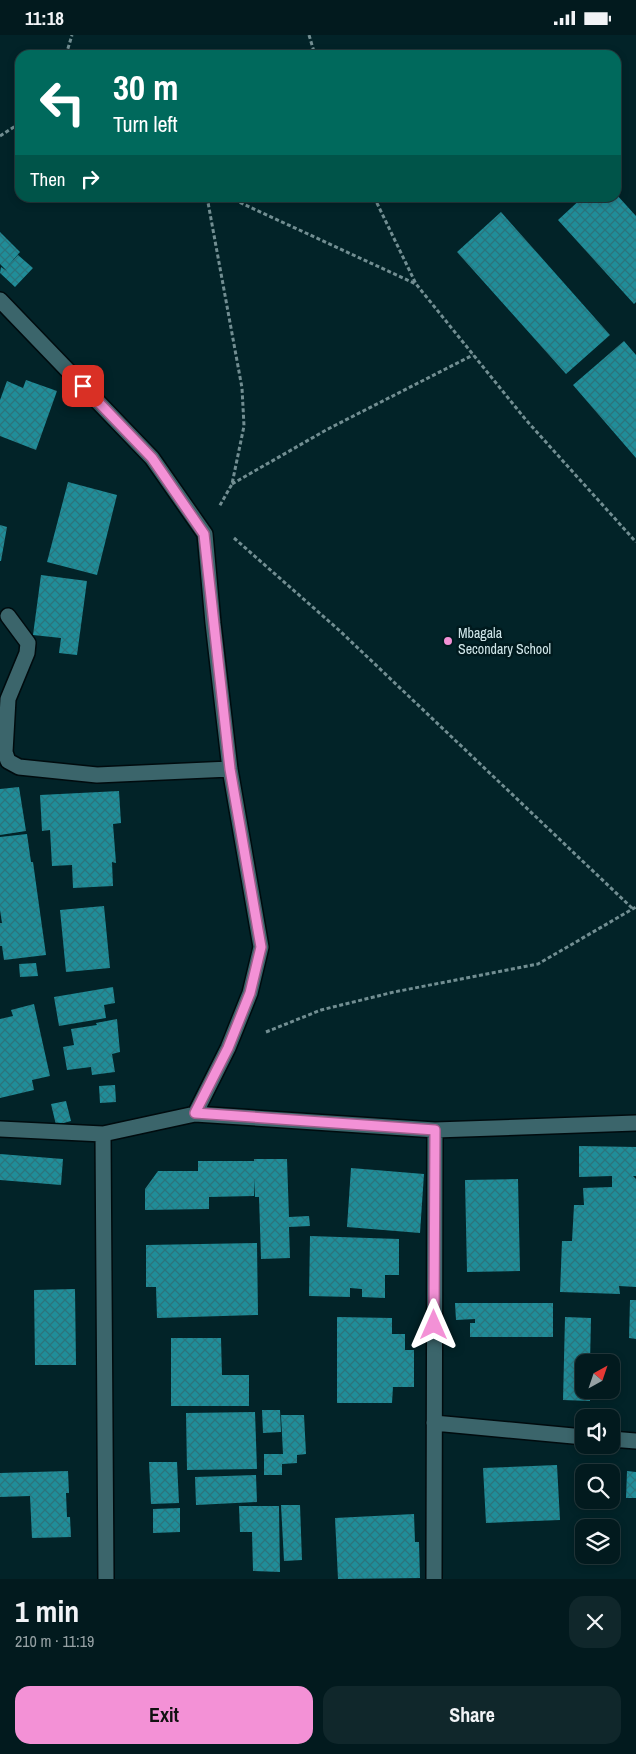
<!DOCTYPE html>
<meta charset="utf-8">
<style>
:root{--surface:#021a1e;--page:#10272b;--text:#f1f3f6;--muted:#96a1a4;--line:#23383c;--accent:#f391d6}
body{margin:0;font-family:"Archivo Narrow",sans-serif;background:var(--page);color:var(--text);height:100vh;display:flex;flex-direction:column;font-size:19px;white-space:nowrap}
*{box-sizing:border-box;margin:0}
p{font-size:16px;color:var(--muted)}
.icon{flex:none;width:28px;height:28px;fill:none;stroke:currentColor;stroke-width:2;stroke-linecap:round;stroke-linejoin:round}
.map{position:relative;height:1544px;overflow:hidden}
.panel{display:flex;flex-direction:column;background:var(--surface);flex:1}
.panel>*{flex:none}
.top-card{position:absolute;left:15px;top:15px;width:606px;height:152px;border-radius:15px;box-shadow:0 2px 8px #0003,0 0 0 1px var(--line);background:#00695c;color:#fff;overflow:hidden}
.needle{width:32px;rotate:40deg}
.controls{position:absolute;left:575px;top:1319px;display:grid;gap:10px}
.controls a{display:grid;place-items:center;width:45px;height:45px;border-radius:10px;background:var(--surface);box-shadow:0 2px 8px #0003,0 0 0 1px var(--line);font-size:25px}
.pin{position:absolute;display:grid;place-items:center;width:42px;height:42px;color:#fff;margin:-21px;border-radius:10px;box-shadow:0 2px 8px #0006}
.me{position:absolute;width:55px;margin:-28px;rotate:0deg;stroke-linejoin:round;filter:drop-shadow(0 0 4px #0008)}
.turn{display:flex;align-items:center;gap:18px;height:105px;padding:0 15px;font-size:22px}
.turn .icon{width:65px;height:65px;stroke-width:2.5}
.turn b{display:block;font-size:35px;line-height:42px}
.then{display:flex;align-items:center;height:48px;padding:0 15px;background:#0003;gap:10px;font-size:19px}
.round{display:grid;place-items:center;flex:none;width:52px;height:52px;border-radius:15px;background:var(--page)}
.summary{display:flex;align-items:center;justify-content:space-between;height:85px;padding:0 15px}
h1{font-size:30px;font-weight:700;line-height:38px}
.cta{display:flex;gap:10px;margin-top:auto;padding:10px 15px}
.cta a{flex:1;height:58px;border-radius:15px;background:var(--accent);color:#111;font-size:20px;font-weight:700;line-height:58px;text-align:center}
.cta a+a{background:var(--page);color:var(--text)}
.status{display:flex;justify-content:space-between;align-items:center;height:35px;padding:0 25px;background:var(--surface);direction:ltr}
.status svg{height:14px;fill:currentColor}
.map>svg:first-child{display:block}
</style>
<div class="status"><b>11:18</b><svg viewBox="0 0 49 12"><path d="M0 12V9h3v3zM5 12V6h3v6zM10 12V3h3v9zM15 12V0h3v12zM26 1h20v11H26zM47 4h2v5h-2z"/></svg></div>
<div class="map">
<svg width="636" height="1544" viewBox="0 0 636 1544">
<defs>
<pattern id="building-cross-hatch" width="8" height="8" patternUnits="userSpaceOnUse" patternTransform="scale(1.25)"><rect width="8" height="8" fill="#208d99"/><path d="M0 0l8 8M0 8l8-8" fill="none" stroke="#2b747c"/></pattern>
</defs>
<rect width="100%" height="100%" fill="#022328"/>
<path fill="url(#building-cross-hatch)" d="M616,159L636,181V267L634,269L558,185L583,162H616Z
M501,177L610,300L566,339L457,217Z
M0,197L20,217L6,233L18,220L33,233L15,252L0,238L1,232L7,236L0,229Z
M624,306L636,320V423L573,350Z
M26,345L57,356L36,415L0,401V365L7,346L23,353Z
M68,447L117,460L97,540L47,527Z
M0,490L7,492L1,526H0Z
M41,540L87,546L77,620L59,618L61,603L33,600Z
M19,752L26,796L0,800V754Z
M119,756L121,788L113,789L116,828L112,827L113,851L73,853L72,830L52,831L50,795L42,796L40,760Z
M27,799L31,827H33L46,920L4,925L2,911H0V888H2L0,875V802Z
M104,871L110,933L66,937L60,875Z
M36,928L38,941L20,942L19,929Z
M113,952L115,968L104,970L106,983L59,991L54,962Z
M34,969L50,1041L32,1045L34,1055L0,1063V984L13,981L11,975Z
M117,984L120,1017L112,1019L115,1037L92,1040L91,1032L67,1035L63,1012L74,1010L71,994L97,990L96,988Z
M115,1050L116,1067L100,1068L99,1051Z
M66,1066L71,1086L56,1090L51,1069Z
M579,1111L636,1112V1141H633L636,1144V1252L619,1251L620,1259L560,1257L562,1206H572L574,1170H584L583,1153L612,1152V1141L579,1142Z
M0,1119L63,1124L61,1150L0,1145Z
M254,1124H287L289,1182L309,1181L310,1191L289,1192L290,1223L261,1224L259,1162H255L254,1143V1161L209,1162V1174L145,1175V1154L158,1136H198V1126H254Z
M351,1133L424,1139L420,1198L347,1192Z
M518,1144L520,1236L467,1237L465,1145Z
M310,1201L399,1204V1240H385V1263L362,1262V1254L350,1253V1262L309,1261Z
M257,1208L258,1280L157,1283L156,1252H146V1210Z
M75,1254L76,1330H35L34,1255Z
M630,1265H636V1304L629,1303Z
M455,1268H553V1302H470V1288H475V1284L456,1285Z
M337,1282L392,1283V1299H405V1315H414V1352H393L392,1368H337Z
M565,1282L591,1283L590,1328H584V1355H590V1366L563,1365Z
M171,1303H221L222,1340H249V1371H171Z
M262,1375H280L281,1397L263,1398Z
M255,1377L257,1434L187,1435L186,1378Z
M281,1380H304L306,1419L297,1420V1428L282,1429V1440H264V1419H283Z
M149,1427H177L179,1468L151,1469Z
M557,1430L560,1485L486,1488L483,1433Z
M68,1436L69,1458H66L67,1482H70L71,1502L32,1503L30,1461L0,1462V1438Z
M627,1436L636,1437V1463H626Z
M256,1440L257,1467L196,1470L195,1442Z
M281,1470H300L302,1525L284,1526Z
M239,1471H279L280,1537L253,1536L252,1497H240Z
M180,1473V1497L153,1498V1474Z
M414,1479L415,1507H419L420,1543L338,1544L335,1483Z"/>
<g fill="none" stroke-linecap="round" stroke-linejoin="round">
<g stroke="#000b0e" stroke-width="18">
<path id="street" d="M0,265L152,423L205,499L213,588L230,734L261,912L250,958L228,1013L195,1079
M8,581L28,608L27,618L8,664L5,717L8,726L19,732L97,740L230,734
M0,1094L103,1099L195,1079L435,1095L636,1088
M103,1099L106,1544
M434,1388L584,1402
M611,1404L636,1406
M434,1544L435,1095"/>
</g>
<path stroke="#728e92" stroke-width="3" stroke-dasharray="4 2.5" stroke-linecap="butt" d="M309,0L315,20
M66,20L72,0
M0,101L20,88
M207,162L242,353L244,391L232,449L219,472
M228,162L416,249L526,385L636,507
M374,162L416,249
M232,449L326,395L473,320
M234,503L340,596L632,873
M266,997L321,975L394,957L538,929L636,872"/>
<use href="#street" stroke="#3b656b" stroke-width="15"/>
</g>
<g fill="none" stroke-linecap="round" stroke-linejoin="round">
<g stroke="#9e5e8b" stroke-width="12">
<path id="route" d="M83,351L152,423L204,499L230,734L261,912L250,958L228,1013L195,1078L435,1095L434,1290"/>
</g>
<use href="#route" stroke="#f391d6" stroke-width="9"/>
</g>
<circle fill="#f391d6" stroke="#001a1e" stroke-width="2" cx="448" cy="606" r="5"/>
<g text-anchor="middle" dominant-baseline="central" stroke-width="5" stroke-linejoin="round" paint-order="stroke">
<g font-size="14" fill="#d1e8eb" stroke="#001a1e" text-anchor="start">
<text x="458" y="598">Mbagala<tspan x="458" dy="16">Secondary School</tspan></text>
</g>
</g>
</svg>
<div class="controls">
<a><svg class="needle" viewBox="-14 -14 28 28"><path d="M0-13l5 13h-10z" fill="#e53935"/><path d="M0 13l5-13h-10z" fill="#96a1a4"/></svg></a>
<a><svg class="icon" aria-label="sound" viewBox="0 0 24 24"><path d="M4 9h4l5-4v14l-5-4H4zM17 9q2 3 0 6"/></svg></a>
<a><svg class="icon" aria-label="search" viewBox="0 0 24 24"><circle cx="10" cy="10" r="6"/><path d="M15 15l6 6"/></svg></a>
<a><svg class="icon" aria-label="layers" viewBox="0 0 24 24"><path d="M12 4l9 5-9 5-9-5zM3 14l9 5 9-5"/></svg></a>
</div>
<div class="pin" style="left:83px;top:351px;background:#d93025"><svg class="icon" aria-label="arrive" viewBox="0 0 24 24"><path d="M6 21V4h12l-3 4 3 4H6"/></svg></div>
<svg class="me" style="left:434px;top:1290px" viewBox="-20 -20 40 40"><path d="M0-17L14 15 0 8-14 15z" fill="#f391d6" stroke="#fff" stroke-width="4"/></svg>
<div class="top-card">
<div class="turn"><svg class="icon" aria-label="left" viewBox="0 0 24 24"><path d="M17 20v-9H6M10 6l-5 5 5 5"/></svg><div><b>30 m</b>Turn left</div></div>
<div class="then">Then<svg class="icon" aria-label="right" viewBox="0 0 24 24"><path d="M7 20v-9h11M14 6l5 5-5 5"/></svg></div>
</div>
</div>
<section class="panel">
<div class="summary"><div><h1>1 min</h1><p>210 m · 11:19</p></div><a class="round"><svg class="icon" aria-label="close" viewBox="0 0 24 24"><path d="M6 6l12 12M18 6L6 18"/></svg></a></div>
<div class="cta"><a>Exit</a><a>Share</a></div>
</section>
